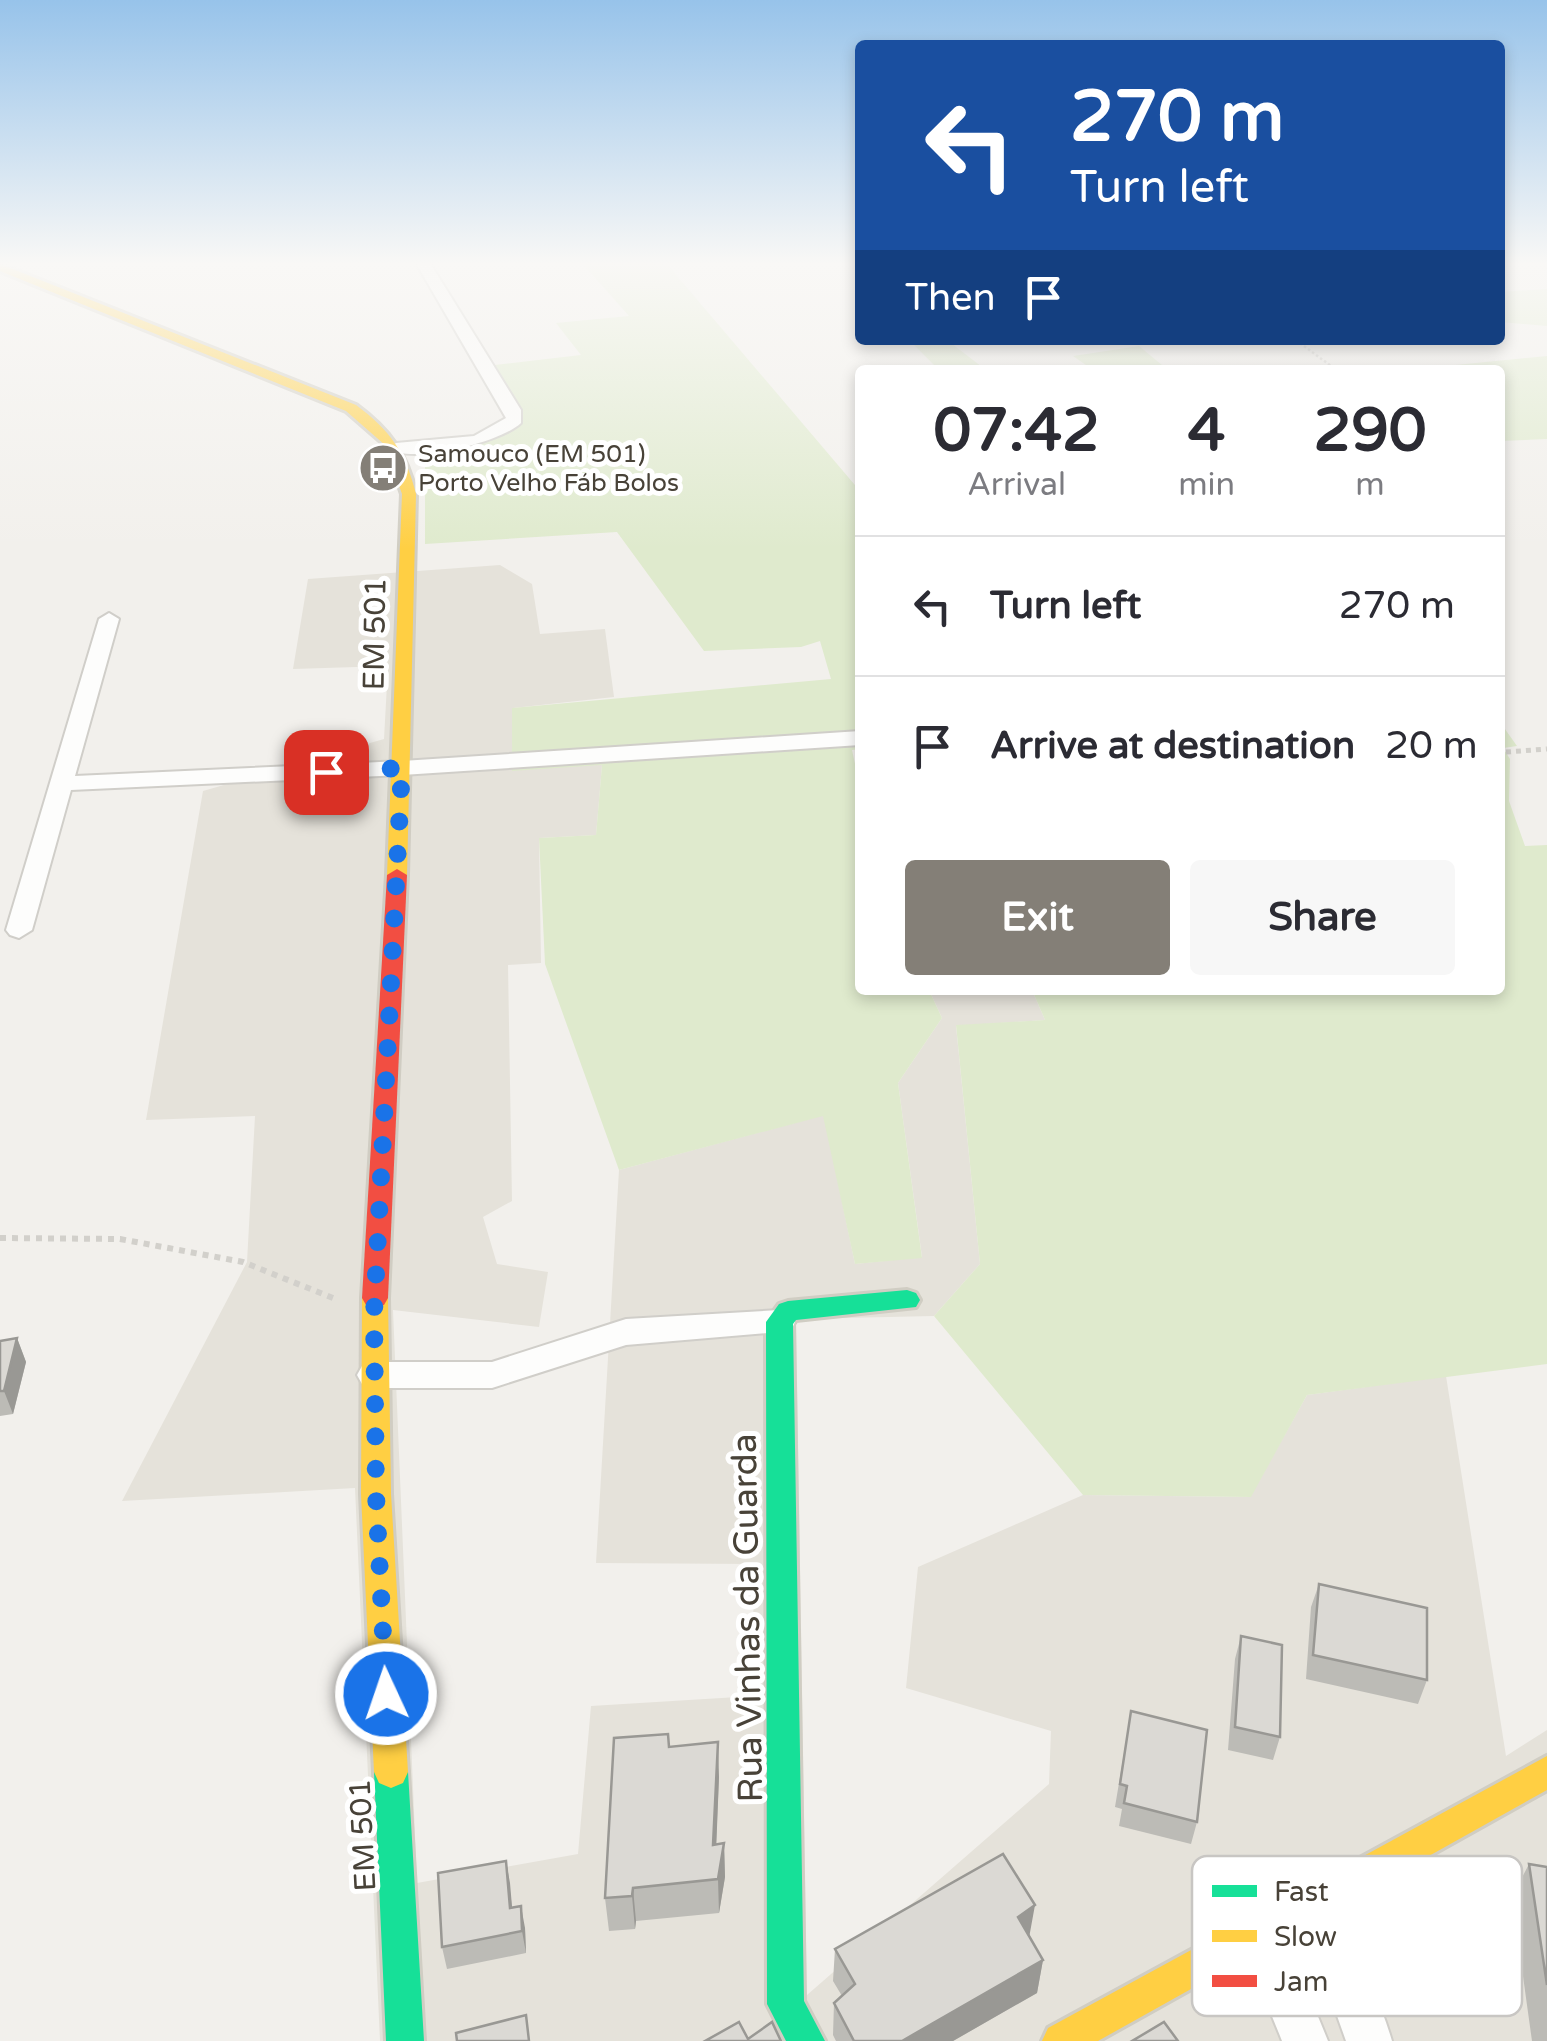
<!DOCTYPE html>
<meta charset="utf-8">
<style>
:root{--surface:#fff;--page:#f7f7f7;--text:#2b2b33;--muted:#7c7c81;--line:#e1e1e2;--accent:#847f77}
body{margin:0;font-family:"Varela Round",sans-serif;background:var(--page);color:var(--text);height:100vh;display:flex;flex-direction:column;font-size:38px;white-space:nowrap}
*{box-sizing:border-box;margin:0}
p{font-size:32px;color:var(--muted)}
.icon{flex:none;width:55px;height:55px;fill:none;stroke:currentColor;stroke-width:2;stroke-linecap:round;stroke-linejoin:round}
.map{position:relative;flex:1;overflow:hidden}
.panel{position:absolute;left:855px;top:365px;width:650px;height:630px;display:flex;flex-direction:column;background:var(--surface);border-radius:10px;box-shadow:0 5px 15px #0003}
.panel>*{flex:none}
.hud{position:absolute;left:855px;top:40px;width:650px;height:305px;border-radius:10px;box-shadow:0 5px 15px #0003;background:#1a4fa0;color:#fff;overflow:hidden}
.pin{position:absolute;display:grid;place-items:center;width:85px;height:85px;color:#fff;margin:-42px;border-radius:20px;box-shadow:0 5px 15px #0006}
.me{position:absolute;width:110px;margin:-55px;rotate:357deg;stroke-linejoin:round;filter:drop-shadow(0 0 8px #0008)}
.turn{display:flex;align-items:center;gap:35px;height:210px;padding:0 50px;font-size:45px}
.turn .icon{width:130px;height:130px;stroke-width:2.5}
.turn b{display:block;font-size:70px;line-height:85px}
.then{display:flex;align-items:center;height:95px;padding:0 50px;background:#0003;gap:20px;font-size:38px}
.eta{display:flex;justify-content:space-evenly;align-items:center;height:170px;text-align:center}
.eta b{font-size:60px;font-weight:800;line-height:70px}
.cta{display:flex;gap:20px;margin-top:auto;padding:20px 50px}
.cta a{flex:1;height:115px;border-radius:10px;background:var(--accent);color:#fff;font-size:40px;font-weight:800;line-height:115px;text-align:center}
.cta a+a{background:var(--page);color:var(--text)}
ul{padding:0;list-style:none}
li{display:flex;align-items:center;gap:30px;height:140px;padding:0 50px;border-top:2px solid var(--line)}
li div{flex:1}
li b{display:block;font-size:38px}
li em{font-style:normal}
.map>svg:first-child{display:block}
</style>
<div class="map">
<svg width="1547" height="2041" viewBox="0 0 1547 2041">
<rect width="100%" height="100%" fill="#f2f0ec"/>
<path fill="#e5e2da" d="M500,565L532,584L540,634L605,629L614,697L513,708L602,765L596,835L539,838L541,963L508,965L512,1201L483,1217L497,1264L548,1272L539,1327L393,1310L417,1883L578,1854L591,1706L754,1696L753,1564L596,1563L619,1170L824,1115L855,1264L922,1257L898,1083L942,1018L929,990H1032L1045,1020L956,1026L980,1264L934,1316L796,1319L807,1995L1049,1784L1051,1731L906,1688L918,1567L1083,1495L1250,1497L1307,1395L1446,1376L1506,1756L1547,1730V2041H380L355,1488L122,1501L247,1262L255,1116L146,1120L203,791L384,739L388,666L293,669L308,579Z"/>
<path fill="#dfeacd" d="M582,263H666L860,491V749L852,750L860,787V990H929L942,1018L898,1083L922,1258L855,1264L823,1116L619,1170L545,964L539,838L596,835L602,765L512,771V708L831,679L820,641L801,647L704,651L617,532L425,544V460L417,446L467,440L515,419L486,366L581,355L556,323L629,316Z
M1547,289V326L1500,322V292Z
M909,340H947L986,370H939Z
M1139,346L1168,370H1093L1073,356Z
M1547,356V439L1500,441V370H1405Z
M1500,722L1517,746L1503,748L1510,759L1509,801L1525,846L1547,845V1364L1307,1395L1251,1497L1083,1495L934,1316L980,1264L956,1025L1045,1020L1032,990H1500Z"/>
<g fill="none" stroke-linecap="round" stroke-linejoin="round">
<g stroke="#d0cec9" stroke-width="4">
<path id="street" d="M416,263H430L521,410V423C500,443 410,465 387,448L396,443L474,436L506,418Z
M109,613L119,619L75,776L402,761L860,731V745L402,775L71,790L32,930L19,938L10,935L6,930L99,619Z
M779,1310L791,1313L795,1322L791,1331L626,1345L492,1388H374L362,1384L357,1375L362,1366L374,1362H492L626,1319Z
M1276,1899C1341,1926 1373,1976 1392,2041H1346L1331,1999L1297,1965L1328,2041H1282C1265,1997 1240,1954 1260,1907Z"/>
</g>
<g stroke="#d0cdc3" stroke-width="6">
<path id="fast" d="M907,1290L916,1293L920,1300L916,1307L796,1320L793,1324L804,2001L825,2041H786L767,2004L766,1322L779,1304L788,1301Z
M391,1756L403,1761L408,1772L424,2041H386L374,1772L379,1761Z"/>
</g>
<g stroke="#d0cdc3" stroke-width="6">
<path id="slow" d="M0,264L356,405C390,430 406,453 416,494L407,875L404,879H390L387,875L402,494L385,445L346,411L0,271Z
M375,1288L384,1291L388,1298L391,1494L408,1772L403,1783L391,1788L379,1783L374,1772L361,1494L362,1298L366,1291Z
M1547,1756V1790L1098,2041H1042L1048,2028Z"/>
</g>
<g stroke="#d0cdc3" stroke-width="6">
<path id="jam" d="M397,869L407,875L388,1298L384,1305L375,1308L366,1305L362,1298L387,875Z"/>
</g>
<path stroke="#d2d0cb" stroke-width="2.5" stroke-dasharray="2.5 2.5" stroke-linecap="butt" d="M1296,340L1331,366"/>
<path stroke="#d2d0cb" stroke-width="5" stroke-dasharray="5 5" stroke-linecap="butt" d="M1506,752L1547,749"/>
<path stroke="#d2d0cb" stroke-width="6" stroke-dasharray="6 6" stroke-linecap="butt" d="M0,1238L120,1239L243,1262L338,1300"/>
<use href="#street" fill="#fdfdfc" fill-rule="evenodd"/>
<use href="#fast" fill="#16e098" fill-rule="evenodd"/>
<use href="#slow" fill="#ffcf43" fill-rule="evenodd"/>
<use href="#jam" fill="#f24e42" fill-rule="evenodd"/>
</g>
<path fill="#bcbbb6" d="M17,1338L26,1362L13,1414L0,1416V1341Z
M1319,1584L1427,1680L1418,1704L1306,1679L1311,1607Z
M1241,1636L1280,1737L1273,1760L1228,1750L1235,1659Z
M1131,1711L1197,1822L1191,1844L1119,1826L1122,1809L1115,1807Z
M669,1747L719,1777L716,1844L724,1843L725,1877L719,1913L636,1921L635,1929L609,1931L605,1898Z
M506,1861L512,1907L525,1928L526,1953L447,1969L442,1947Z
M1529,1864L1547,1867V2041H1532L1512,1897Z
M1029,1936L1043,1960L1037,1993L953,2041H836L833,2035L834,2003L842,1996L833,1981L835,1949Z"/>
<path fill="#999894" d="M17,1338L26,1362L13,1414L4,1391Z
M718,1742L719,1777L715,1878L713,1845Z
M724,1843L725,1877L719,1913L718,1879Z
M506,1861L510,1883L514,1930L510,1908Z
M633,1888L636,1921L635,1929L632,1896Z
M1035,1905L1029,1938L1018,1917Z
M521,1906L525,1928L526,1953L522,1931Z
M1043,1960L1037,1993L953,2041H902Z"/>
<path fill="#dbd9d4" stroke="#999894" stroke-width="2.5" d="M17,1338L4,1391H0V1341Z
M1319,1584L1427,1608V1680L1313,1655Z
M1241,1636L1282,1645L1280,1737L1235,1727Z
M1131,1711L1207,1730L1197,1822L1124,1803L1127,1786L1120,1784Z
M668,1734L669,1747L718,1742L713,1845L724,1843L718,1879L633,1888L632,1896L605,1898L614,1738Z
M1003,1854L1035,1905L1018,1917L1043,1960L902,2041H854L834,2003L855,1984L835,1949Z
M506,1861L510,1908L521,1906L522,1931L442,1947L438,1873Z
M1529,1864L1547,1867V1985Z
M526,2015L529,2041H457L456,2033Z
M739,2022L748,2039L772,2022L781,2041H705Z
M1164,2022L1178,2041H1132Z"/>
<linearGradient id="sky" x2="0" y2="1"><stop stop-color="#97c3ea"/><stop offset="0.48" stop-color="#f9f8f6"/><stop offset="1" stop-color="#f9f8f6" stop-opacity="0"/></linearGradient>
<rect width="1547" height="549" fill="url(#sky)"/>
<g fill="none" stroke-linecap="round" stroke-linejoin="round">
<path stroke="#1a73e8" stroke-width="18" stroke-dasharray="0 32.4" d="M326,772L402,768L374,1313L376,1494L386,1694"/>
</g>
<defs>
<g id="bus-disc" transform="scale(2.5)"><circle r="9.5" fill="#847f77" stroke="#fff"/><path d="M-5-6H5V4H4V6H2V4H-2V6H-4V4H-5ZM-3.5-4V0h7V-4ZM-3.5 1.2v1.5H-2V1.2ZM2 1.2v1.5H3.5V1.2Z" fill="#fff"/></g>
</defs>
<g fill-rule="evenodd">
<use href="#bus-disc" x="383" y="468"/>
</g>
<g text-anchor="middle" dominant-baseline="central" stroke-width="10" stroke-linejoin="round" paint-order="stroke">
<g font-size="25" fill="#484238" stroke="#fff" text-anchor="start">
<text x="418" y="454">Samouco (EM 501)<tspan x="418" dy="29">Porto Velho Fáb Bolos</tspan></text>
</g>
<g font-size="30" fill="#484238" stroke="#fff">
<text transform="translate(375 634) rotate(-89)">EM 501</text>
<text transform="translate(363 1835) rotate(-93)">EM 501</text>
</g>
<g font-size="35" fill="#484238" stroke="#fff">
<text transform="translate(748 1618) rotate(-91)">Rua Vinhas da Guarda</text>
</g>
</g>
<rect x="1192" y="1856" width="330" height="160" rx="15" fill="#fff" stroke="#c8c6c3" stroke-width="2.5"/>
<rect x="1212" y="1885" width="45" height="12" fill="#16e098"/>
<rect x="1212" y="1930" width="45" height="12" fill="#ffcf43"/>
<rect x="1212" y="1975" width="45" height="12" fill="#f24e42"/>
<g font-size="28" fill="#484238">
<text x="1274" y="1901">Fast</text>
<text x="1274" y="1946">Slow</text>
<text x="1274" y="1991">Jam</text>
</g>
</svg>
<div class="pin" style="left:326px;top:772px;background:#d93025"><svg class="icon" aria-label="arrive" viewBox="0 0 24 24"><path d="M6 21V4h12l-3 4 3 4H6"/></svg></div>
<svg class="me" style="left:386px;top:1694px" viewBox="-20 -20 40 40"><circle r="17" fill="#1a73e8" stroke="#fff" stroke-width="3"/><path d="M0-11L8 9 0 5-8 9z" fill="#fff"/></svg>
<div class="hud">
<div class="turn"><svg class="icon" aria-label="left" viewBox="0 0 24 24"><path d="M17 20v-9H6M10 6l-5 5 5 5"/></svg><div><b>270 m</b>Turn left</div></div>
<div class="then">Then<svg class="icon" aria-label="arrive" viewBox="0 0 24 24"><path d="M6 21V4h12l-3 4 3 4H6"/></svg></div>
</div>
<section class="panel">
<div class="eta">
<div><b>07:42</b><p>Arrival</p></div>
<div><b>4</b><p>min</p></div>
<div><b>290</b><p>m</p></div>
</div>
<ul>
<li><svg class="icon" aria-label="left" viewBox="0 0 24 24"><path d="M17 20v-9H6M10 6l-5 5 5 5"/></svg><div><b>Turn left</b></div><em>270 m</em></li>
<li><svg class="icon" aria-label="arrive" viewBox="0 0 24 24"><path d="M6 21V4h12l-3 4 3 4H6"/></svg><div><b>Arrive at destination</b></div><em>20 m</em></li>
</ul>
<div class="cta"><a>Exit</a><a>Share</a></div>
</section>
</div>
